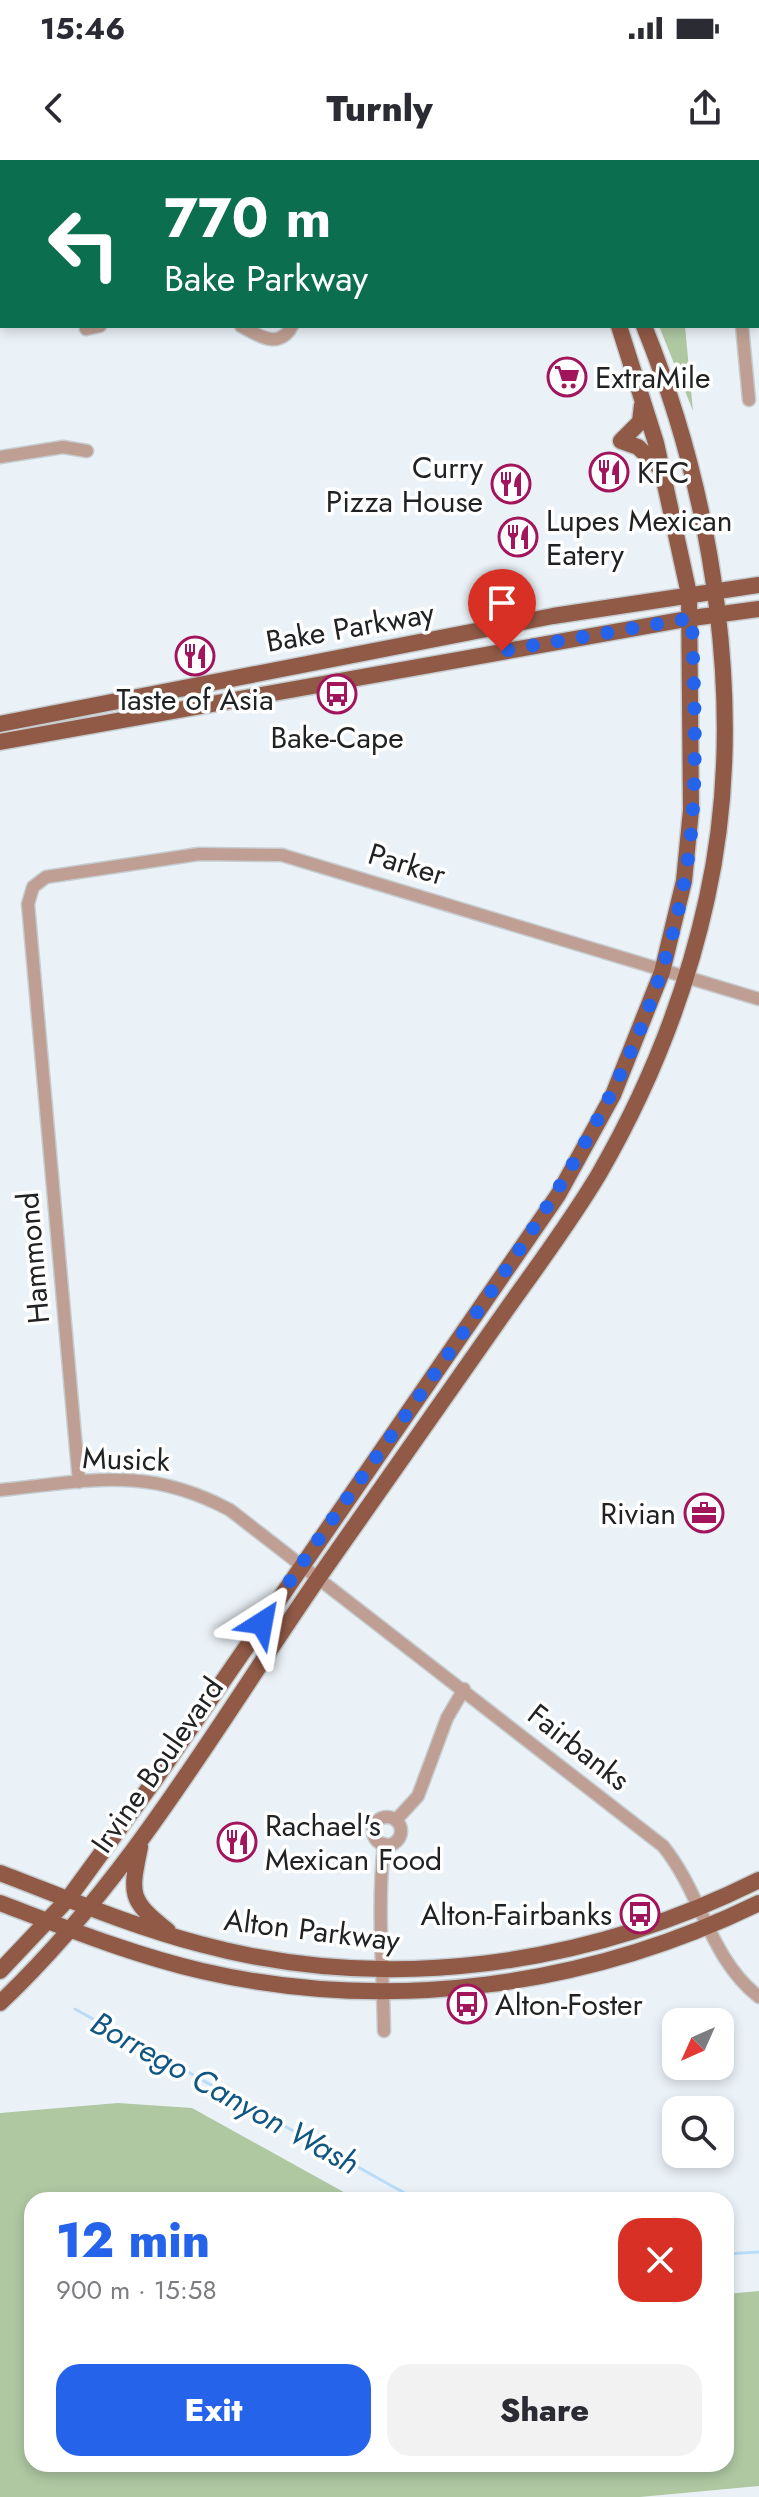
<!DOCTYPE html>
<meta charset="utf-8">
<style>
:root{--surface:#fff;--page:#f2f2f3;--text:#2b2b33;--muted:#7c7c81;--accent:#2563eb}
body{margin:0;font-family:Jost,sans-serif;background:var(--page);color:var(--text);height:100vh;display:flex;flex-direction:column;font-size:30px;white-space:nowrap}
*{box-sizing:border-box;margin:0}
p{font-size:26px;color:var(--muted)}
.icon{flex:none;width:44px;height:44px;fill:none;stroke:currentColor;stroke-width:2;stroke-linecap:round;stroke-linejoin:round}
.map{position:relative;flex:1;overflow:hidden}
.details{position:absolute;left:24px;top:2032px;width:710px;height:280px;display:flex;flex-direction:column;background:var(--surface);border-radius:24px;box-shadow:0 4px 12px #0003}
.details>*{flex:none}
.guide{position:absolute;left:0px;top:0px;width:760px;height:168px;box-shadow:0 4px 12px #0003;background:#0b6e4f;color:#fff;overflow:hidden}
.needle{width:52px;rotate:225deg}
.controls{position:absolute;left:662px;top:1848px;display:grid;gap:16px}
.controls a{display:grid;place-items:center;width:72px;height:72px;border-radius:16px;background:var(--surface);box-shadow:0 4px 12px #0003;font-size:40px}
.pin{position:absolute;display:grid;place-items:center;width:68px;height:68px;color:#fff;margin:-82px -34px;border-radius:50% 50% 50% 0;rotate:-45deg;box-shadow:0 0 8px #0007}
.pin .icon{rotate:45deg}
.me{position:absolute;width:88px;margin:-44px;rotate:34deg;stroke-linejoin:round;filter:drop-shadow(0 0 6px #0008)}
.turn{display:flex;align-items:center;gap:28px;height:168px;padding:0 32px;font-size:36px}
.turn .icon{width:104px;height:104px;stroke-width:2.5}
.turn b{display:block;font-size:56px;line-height:68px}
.round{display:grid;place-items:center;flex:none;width:84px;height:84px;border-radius:24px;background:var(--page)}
.overview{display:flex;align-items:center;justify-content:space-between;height:136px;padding:0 32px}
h1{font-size:48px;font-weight:800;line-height:60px;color:var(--accent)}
.cta{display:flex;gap:16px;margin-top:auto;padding:16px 32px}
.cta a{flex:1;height:92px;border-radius:24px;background:var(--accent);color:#fff;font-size:32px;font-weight:800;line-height:92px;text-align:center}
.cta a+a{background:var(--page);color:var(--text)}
.status{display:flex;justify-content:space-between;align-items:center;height:56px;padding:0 40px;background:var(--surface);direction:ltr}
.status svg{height:22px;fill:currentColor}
header{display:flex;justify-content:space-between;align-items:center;height:104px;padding:0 32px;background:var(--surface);font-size:36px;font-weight:800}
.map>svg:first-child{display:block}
</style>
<div class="status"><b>15:46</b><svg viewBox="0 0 49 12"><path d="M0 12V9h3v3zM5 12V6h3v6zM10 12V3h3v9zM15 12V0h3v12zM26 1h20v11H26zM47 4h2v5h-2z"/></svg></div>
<header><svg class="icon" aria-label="back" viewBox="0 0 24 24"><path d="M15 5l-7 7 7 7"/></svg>Turnly<svg class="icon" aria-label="share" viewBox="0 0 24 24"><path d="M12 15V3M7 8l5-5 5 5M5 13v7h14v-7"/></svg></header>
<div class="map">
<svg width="759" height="2337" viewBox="0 0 759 2337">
<rect width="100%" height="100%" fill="#ebf2f7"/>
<path fill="#afc8a2" d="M659,166H685L693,251Z
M118,1943L192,1948L358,2040H32V2304H726V2134L759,2131V2326L640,2337H0V1953Z"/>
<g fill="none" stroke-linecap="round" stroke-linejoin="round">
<path stroke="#b8dcf9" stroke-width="3" d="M75,1849L417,2040
M726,2094L759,2092"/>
<g stroke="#c6cdd1" stroke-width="15">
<path id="minor" d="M130,0L131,2
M442,0L443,2
M726,0V2
M0,36H2
M758,77H759
M0,109H2
M241,166C259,176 279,190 292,166
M742,166L749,240
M86,169L100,166
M0,297L63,287L87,291
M79,1322L28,744L33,727L46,717L199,694L282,695L759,839
M0,1330C90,1321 147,1305 230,1350L663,1686C702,1734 709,1798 759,1837
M373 1671a14 14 0 1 1 28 0a14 14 0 1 1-28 0Z
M396,1660L418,1636L447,1558L464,1529
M384,1684C377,1746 383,1809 384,1871"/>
</g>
<g stroke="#c6cdd1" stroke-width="19">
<path id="major" d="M554,0L555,2
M575,0L576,2
M621,281L640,262L642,245
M621,281L638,287L661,309
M0,564L553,456L759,425
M0,582L692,458L759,449
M140,1687C130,1735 129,1740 168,1771
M0,1713C66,1738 131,1766 200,1784C388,1835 587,1806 759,1720
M0,1743C66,1768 133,1795 202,1811C389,1854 587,1827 759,1743
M0,1811L68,1739L154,1621L558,1035L613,935L662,812L684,721L691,650L689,434L656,283L619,166
M0,1843C133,1717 222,1556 326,1407C385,1323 443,1239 502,1156C535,1109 570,1063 599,1014C648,929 686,834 707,738C748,554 714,339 644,166"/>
</g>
<use href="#minor" stroke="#bf9f93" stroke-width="12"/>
<use href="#major" stroke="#915a46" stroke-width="16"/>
</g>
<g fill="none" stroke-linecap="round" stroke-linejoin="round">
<path stroke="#2563eb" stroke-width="14" stroke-dasharray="0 25.2" d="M262,1463C333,1355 410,1252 482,1145C572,1014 654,882 684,723C700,638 694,544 692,458L502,491"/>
</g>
<defs>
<g id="supermarket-ring" transform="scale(2)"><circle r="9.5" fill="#fff" stroke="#a2155c" stroke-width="1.5"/><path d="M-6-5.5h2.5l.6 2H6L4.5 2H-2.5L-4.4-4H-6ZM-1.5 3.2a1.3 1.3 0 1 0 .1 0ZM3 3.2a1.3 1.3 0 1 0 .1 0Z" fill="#a2155c"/></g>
<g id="restaurant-ring" transform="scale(2)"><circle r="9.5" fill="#fff" stroke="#a2155c" stroke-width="1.5"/><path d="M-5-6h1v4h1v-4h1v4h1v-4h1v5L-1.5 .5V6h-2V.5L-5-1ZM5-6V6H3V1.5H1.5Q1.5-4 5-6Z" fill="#a2155c"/></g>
<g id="bus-ring" transform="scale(2)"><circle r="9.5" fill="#fff" stroke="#a2155c" stroke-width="1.5"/><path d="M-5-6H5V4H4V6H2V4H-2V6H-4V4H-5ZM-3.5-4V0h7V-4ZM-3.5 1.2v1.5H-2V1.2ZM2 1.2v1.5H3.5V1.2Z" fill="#a2155c"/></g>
<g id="office-ring" transform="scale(2)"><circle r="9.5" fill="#fff" stroke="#a2155c" stroke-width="1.5"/><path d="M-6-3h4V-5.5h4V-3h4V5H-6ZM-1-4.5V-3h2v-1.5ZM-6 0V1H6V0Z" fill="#a2155c"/></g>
</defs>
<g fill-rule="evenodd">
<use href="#supermarket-ring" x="567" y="217"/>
<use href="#restaurant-ring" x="609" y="312"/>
<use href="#restaurant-ring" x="511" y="324"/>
<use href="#restaurant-ring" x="518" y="377"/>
<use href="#restaurant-ring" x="195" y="496"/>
<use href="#bus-ring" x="337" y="534"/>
<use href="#office-ring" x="704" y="1353"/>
<use href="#restaurant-ring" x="237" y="1682"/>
<use href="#bus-ring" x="640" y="1754"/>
<use href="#bus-ring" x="467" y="1844"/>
</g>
<g text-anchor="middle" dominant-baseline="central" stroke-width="7" stroke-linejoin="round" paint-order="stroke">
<g font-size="30" fill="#202224" stroke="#fff" text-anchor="start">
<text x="595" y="217">ExtraMile</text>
<text x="483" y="307" text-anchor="end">Curry<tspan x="483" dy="34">Pizza House</tspan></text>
<text x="637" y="312">KFC</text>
<text x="546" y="360">Lupes Mexican<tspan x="546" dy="34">Eatery</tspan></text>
<text x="195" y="539" text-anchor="middle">Taste of Asia</text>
<text x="337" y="577" text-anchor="middle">Bake-Cape</text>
<text x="676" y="1353" text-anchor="end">Rivian</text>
<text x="265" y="1665">Rachael's<tspan x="265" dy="34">Mexican Food</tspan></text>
<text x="612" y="1754" text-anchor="end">Alton-Fairbanks</text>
<text x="495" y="1844">Alton-Foster</text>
</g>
<g font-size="30" fill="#202224" stroke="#fff">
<text transform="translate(350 467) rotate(-10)">Bake Parkway</text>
<text transform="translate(407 704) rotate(17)">Parker</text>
<text transform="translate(33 1098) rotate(-95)">Hammond</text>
<text transform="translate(126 1299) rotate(2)">Musick</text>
<text transform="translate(579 1587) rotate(38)">Fairbanks</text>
<text transform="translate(157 1605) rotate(-55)">Irvine Boulevard</text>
<text transform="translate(312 1770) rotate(7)">Alton Parkway</text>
</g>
<g font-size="32" font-style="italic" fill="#105683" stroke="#fff">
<text transform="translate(225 1933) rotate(29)">Borrego Canyon Wash</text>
</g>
</g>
</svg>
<div class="controls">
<a><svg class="needle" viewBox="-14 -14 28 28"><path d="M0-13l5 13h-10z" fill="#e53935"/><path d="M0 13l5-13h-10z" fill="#7c7c81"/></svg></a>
<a><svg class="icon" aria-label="search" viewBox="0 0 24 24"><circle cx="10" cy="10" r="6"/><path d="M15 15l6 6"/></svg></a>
</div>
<div class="pin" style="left:502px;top:491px;background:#d93025"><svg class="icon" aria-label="arrive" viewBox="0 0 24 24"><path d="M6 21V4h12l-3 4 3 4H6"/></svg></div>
<svg class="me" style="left:262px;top:1463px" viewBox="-20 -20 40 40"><path d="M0-17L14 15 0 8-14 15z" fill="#2563eb" stroke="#fff" stroke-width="4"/></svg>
<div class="guide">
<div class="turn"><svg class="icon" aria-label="left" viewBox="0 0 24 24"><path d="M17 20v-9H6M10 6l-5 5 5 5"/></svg><div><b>770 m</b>Bake Parkway</div></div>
</div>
<section class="details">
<div class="overview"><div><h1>12 min</h1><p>900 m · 15:58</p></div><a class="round" style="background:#d93025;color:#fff"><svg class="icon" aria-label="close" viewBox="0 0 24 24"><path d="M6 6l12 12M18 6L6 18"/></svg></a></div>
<div class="cta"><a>Exit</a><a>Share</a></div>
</section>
</div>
